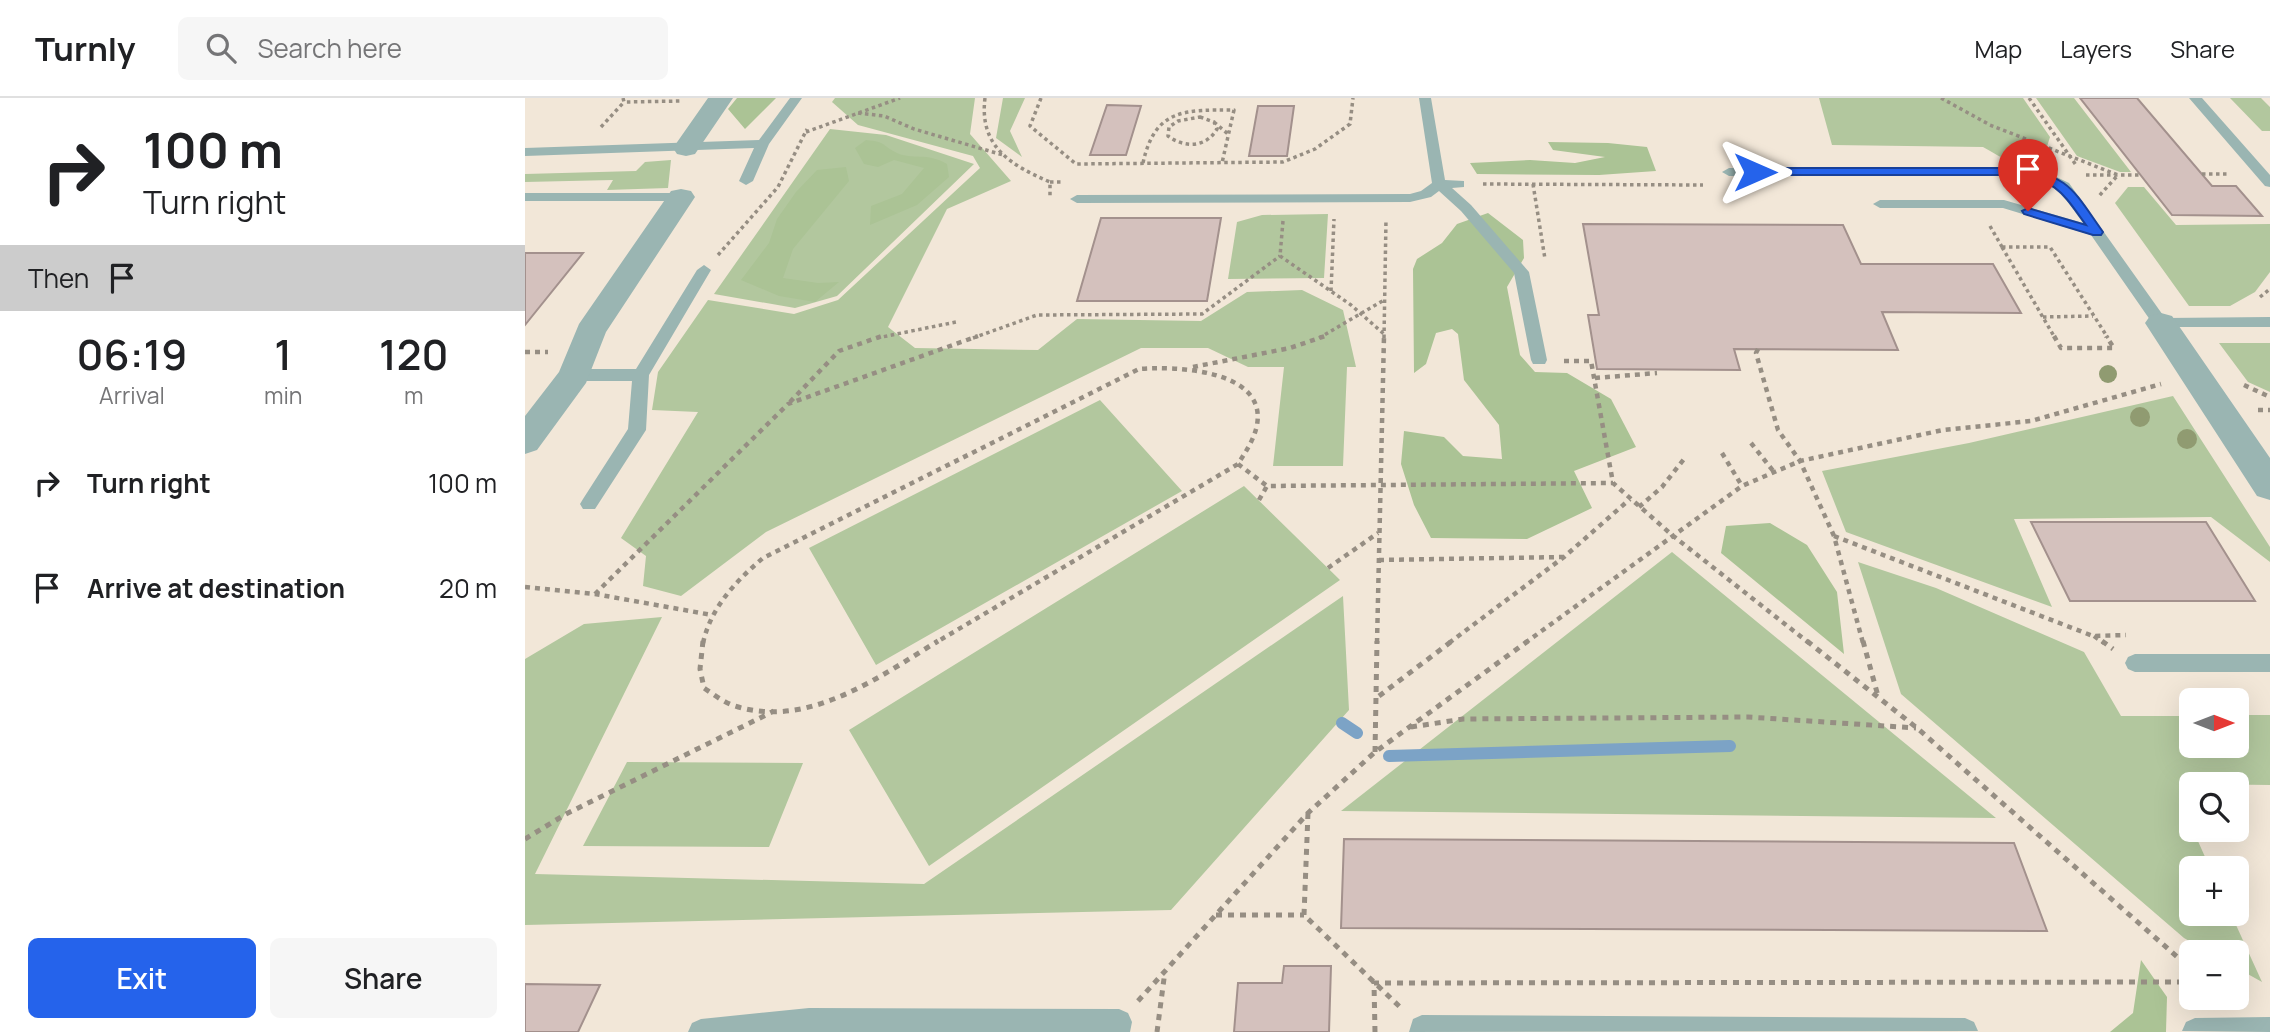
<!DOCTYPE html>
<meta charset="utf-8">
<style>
:root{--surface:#fff;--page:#f6f6f6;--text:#202124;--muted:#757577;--line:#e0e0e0;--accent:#2563eb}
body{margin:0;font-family:Manrope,sans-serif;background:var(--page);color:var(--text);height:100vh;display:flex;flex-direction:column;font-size:26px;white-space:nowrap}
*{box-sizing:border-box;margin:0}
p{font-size:23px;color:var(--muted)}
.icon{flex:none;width:38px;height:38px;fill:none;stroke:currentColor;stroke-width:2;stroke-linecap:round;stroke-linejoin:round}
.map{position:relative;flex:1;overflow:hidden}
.details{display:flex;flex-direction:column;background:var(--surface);width:525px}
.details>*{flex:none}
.guide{background:#fff;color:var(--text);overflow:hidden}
.needle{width:46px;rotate:90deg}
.buttons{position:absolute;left:1654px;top:590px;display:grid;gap:14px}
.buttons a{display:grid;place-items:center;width:70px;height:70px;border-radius:10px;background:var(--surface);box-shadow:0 7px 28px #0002;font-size:35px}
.pin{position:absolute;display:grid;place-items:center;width:60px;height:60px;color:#fff;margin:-72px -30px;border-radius:50% 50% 50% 0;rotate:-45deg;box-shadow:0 0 7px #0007}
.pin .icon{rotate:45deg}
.me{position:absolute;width:77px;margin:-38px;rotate:90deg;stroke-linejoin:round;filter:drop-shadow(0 0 5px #0008)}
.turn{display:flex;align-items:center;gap:24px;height:147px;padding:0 28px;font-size:32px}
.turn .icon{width:91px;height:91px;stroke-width:2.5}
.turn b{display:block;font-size:49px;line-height:60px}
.then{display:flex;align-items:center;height:66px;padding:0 28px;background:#0003;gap:14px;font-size:26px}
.eta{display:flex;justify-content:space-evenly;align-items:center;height:119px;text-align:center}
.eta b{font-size:42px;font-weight:600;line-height:49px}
.button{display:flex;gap:14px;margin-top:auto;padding:14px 28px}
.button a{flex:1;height:80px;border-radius:10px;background:var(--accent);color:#fff;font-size:28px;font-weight:600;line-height:80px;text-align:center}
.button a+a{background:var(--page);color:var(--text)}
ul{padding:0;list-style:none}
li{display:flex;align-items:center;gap:21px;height:105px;padding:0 28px}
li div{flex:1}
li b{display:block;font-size:26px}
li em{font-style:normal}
header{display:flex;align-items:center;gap:42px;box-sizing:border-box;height:98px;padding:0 35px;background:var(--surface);border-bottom:2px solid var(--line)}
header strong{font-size:33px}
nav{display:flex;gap:38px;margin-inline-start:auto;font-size:24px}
.search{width:490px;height:63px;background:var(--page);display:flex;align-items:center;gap:18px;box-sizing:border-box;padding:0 24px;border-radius:10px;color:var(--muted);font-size:26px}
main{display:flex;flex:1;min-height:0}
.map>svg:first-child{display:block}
</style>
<header>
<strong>Turnly</strong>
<div class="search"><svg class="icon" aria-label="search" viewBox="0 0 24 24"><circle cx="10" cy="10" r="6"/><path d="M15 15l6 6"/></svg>Search here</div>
<nav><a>Map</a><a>Layers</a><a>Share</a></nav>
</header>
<main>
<section class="details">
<div class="guide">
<div class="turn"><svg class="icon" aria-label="right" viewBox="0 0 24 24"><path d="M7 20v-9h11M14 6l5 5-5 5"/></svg><div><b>100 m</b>Turn right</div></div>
<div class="then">Then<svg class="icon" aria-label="arrive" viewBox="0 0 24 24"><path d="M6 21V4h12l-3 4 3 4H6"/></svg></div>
</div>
<div class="eta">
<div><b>06:19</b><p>Arrival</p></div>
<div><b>1</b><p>min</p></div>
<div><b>120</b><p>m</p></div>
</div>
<ul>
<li><svg class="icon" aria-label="right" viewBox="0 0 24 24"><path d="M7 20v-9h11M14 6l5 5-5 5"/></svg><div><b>Turn right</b></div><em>100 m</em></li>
<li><svg class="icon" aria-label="arrive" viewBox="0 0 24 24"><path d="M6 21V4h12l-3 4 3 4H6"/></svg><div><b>Arrive at destination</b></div><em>20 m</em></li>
</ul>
<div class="button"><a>Exit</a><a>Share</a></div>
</section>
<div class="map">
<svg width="1745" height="934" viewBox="0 0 1745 934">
<rect width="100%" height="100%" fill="#f2e7d8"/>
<path fill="#b2c79e" d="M310,0H450L445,36L486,83L422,111L363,229L390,250L513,252L552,221L676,223L722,194L777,192L818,212L831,269H822L818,368H748L759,269H723L683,250H616L241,434L156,498L118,488L121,458L96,440L173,314L127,312L133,274L183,202L269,216L313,202L455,70L448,58L333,27L307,4Z
M478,0H500L485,33L497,59L471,40Z
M1294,0H1498L1525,39L1519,58C1490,69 1484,64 1458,49L1307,47Z
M1511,0H1549L1606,74H1595L1552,58Z
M1705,0H1736L1745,9V33H1737Z
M305,31L361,37L449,66L312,198L270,210L189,196Z
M146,62L143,90L82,92L88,82L0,84V76L111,73L120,64Z
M1603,89H1619L1651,127L1745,126V174L1730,194L1705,208H1664L1590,105Z
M803,116L799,180L703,181L712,124L737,117Z
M1694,245H1745V294L1723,284Z
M1648,298L1745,449V464L1686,419L1489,421L1527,509L1321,434L1297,373L1444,345Z
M575,302L657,393L351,567L284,450Z
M719,388L815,482L404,768L324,632Z
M1147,454L1471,720L816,713Z
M1333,464L1411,490L1559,554L1596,618H1666V648H1712V617H1745V687L1666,686V732H1712V723L1716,733L1668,732L1685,770H1666V816H1706L1737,884L1712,870V854H1683L1659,840L1376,596Z
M818,498L824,612L646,812L0,827V561L59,526L137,519L10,776L399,786Z
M102,664L278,665L244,749L58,748Z"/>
<path fill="#abc395" d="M212,0H251L220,31L203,11Z
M341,42C362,44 356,47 372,55C387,62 402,54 422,66L424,79L392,107L345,127L346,108L377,96L399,70L369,62L353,69L339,66L330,50Z
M1023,44L1083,45L1122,49L1131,73L1074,77L952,76L945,65L1005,62L1050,65L1080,59L1028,52Z
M321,69L324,83L268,151L258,180L293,185L314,184L290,204L254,198L216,182L244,145L252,121L271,94L292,72Z
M963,115L998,142L999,160L982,189L995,257L1010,274L1042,275L1086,301L1111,349L1049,373L1067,410L1002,441L906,440L889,407L876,366L879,333L919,339L938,358L977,361L974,327L939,282L933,236L927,231L911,235L901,266L889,275L888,171L892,161L917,145L932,126Z
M1245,425L1282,447L1312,494L1319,556L1196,455L1201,428Z
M1616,862L1642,899L1641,934H1585L1608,915Z"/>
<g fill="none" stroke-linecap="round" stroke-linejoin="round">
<path stroke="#7ca3c6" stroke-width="12" d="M817,625L832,635
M864,658L1205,648"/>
</g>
<path fill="#d4c1bd" stroke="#a3918d" stroke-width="2" d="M1555,0H1612L1687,88H1711L1737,118L1647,117Z
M582,7L616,8L601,57H565Z
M733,8H769L762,58H724Z
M576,120H696L682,203H552Z
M1058,126L1318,127L1336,166H1468L1496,215L1357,214L1373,252L1209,251L1215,272L1072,271L1063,217H1074Z
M0,155H58L0,227Z
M1506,424H1681L1730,503H1545Z
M819,741L1489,745L1522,833L816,830Z
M759,868H806L804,934H709L713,885H757Z
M0,886L75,887L53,934H0Z"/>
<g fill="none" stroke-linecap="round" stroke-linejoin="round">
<path stroke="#968e83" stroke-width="3.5" stroke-dasharray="3.5 3.5" stroke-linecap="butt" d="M98,0L99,4L157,3
M460,0C454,48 485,67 525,84V98
M516,0L505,28L551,66L758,64L790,51L825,26L828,0
M1416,0L1465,27L1593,77L1574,98
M1504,0L1551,67
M333,15L359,18L389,31L478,57
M675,19L689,24L692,31C681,50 659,50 643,38L644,29L653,23Z
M689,24L703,36
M76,29L99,4
M281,34L375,0
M618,65C630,10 660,12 709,12L697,65
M1677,76H1703
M1561,77H1616
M525,84H538
M958,86L1178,87
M1008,86L1020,161
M758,123L755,158L826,207L859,236
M1465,128L1477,149
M1477,149H1525L1583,240
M1477,149L1530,240
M193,157L253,89L282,31
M806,193L809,121
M1735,199L1745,191
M1518,219L1568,218
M352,240L431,224
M448,240L512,217L677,216L755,158
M794,240L859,202
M859,240L861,121"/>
<path stroke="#968e83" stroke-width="4.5" stroke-dasharray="5 5" stroke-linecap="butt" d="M1529,238L1536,250H1589L1581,238
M1233,251L1231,255L1253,332L1275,363L1309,438L1338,545
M0,254H23
M1039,263H1066L1088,385L1147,437L1284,545
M668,269L765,250L800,238
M1070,280L1132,275
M1719,287L1745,299
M265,304L314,253L357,238
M1733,312H1745
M1226,345L1249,374
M1197,355L1217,388
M713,366L742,388
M734,402L742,388L1088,385
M1114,409L1137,389L1159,361
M1309,438L1568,538L1601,537
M854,462L1038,459
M803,470L853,435
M0,489L70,496L187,517
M70,496L263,306L453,238
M1569,538L1579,545
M178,545C186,509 211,483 238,460L614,271C649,268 742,271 732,327C729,342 721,353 713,366L410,545
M852,545L859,238
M924,545L1039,459L1105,401
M1000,545L1217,388L1275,363L1418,332L1506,323L1636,286"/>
<path stroke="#968e83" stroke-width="5" stroke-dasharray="6 6" stroke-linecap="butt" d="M178,543L175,571L179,590C188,596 197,603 207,607C281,633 354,579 413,543
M1282,543L1392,630L1666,871
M1338,543L1353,598
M1577,543L1588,551
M854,598L927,543
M886,629L938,621L1223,619L1391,630
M850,654L852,543
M783,715L779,817L876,910
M0,741L41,716L249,613
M691,817H779
M613,903L783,715L850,654L1003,543
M632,934L640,873
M850,934L849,885L1666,884"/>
<path fill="#9ab5b2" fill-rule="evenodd" d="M265,0H277L244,46L228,83L221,87L214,83L229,50L0,58V50L234,42Z
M894,0H906L920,82L939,83V89L927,90L946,107L1004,174L1022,262L1020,266H1008L1006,262L989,175L936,113L914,93L906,99L885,104L552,105L545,101L552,97L885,96L896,93L907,85Z
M1664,0H1677L1745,77V89L1740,88Z
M1489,69L1519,73L1544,85L1640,220L1745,219V229H1630L1566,137L1478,110H1355L1348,106L1355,102H1479L1558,125C1536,94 1529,82 1489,77L1204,78L1197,74L1204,70Z
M0,95H156L163,99L156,103H0Z
M179,167L186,172L124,277L121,332L70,411H58L55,406L58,401L103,331L107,283H49L41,277L49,271H111L172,172Z
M1610,556H1745V574H1610L1603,571L1600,565L1603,559Z
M284,910L594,911L603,915L607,924L605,934H163L167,925L176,921Z
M897,917L1440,920L1449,924L1453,933L884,934L888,921Z
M1745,919V934L1657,933L1661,924L1670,920Z"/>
<path fill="#9ab5b2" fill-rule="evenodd" d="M183,0H208L170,56L161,58L152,56L148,50Z
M156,91L166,93L170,99L81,234L61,285L12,352L0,356V318L34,274L54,226L146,93Z
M1636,215L1647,218L1745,360V402L1732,398L1620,225L1625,218Z"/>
</g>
<g fill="#909b71">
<circle cx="1583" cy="276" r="9"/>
<circle cx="1615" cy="319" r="10"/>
<circle cx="1662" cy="341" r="10"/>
</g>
<path fill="#2563eb" stroke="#184099" stroke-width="2" d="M1489,70C1544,76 1548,92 1578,134L1576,137H1568L1499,116L1497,113L1503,110L1561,127C1537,94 1532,82 1489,77H1230L1224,74L1230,70Z"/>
</svg>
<div class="buttons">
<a><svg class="needle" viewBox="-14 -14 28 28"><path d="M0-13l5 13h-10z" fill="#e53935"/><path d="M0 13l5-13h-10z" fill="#757577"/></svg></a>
<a><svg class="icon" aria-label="search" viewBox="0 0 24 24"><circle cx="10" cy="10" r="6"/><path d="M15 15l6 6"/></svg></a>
<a>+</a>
<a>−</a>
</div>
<div class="pin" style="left:1503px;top:113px;background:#d93025"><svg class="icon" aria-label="arrive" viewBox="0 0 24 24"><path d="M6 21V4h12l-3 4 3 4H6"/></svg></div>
<svg class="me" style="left:1230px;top:74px" viewBox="-20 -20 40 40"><path d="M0-17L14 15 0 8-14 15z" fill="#2563eb" stroke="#fff" stroke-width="4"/></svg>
</div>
</main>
